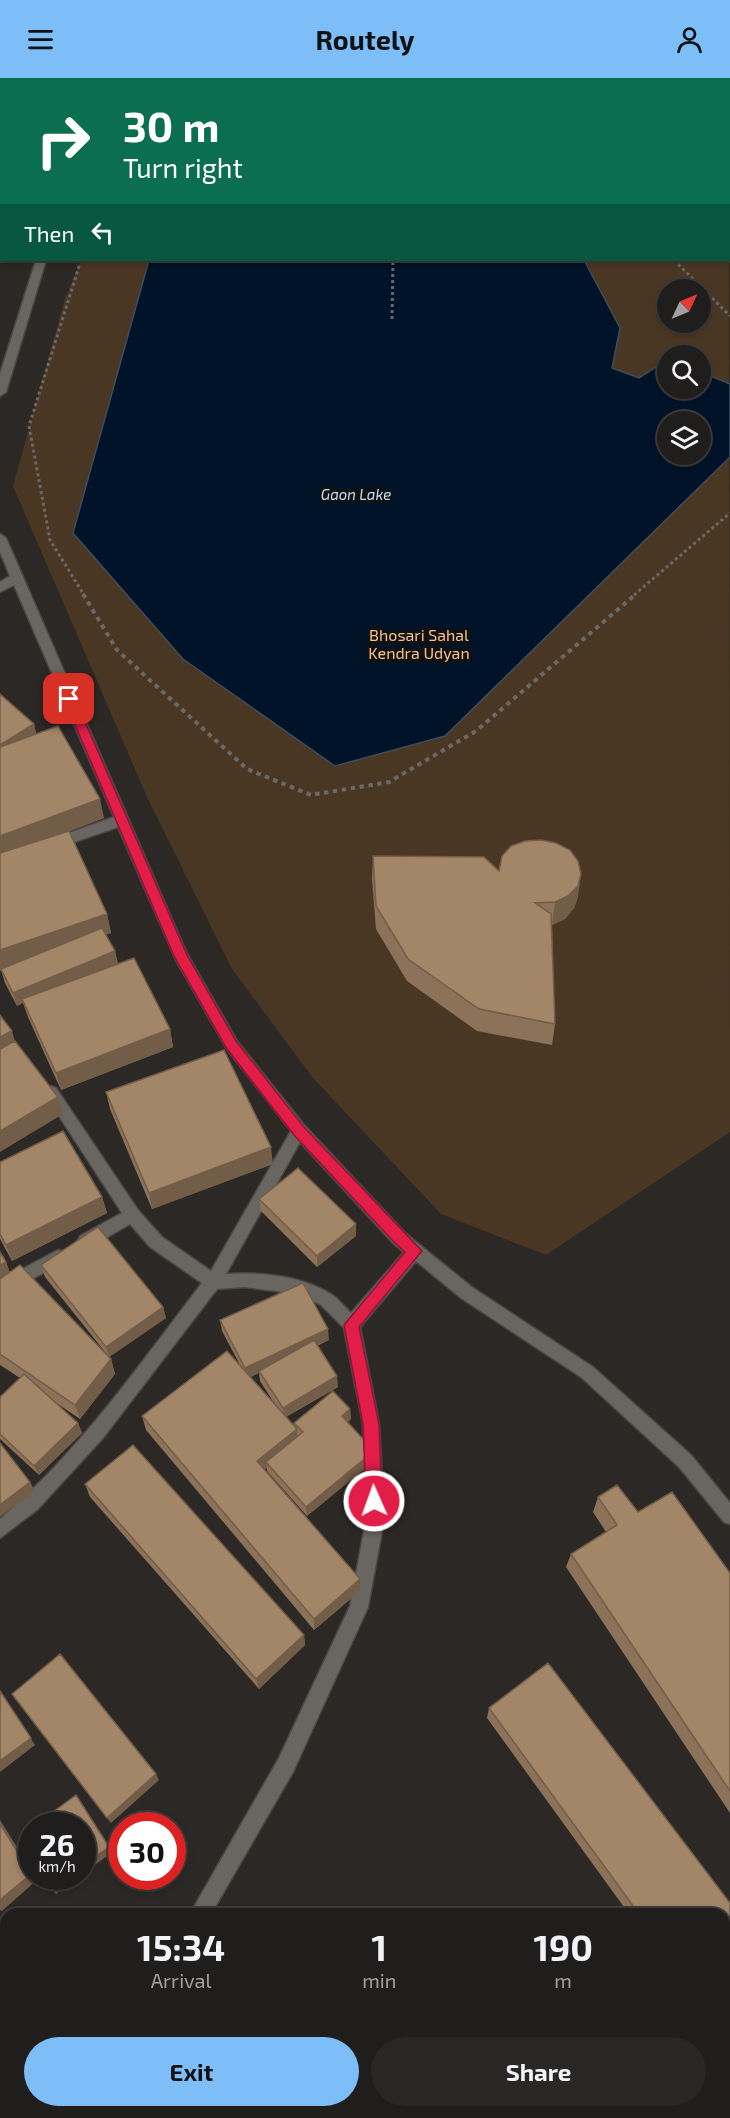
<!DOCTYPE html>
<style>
:root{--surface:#201e1c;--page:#282725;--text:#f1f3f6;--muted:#a2a2a3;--line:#3d3c3b;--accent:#7dbef9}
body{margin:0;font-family:"Exo 2",sans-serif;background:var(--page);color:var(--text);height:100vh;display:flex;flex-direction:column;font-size:22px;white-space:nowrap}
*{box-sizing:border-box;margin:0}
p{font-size:20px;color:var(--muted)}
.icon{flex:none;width:33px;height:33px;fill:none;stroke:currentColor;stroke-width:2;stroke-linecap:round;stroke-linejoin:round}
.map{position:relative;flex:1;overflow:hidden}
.drawer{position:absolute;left:0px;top:1830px;width:730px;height:210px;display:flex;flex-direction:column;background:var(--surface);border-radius:18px 18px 0 0;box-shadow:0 3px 9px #0003,0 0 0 2px var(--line)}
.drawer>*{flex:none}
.hud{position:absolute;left:0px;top:0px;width:730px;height:183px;box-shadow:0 3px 9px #0003,0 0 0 2px var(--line);background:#0b6e4f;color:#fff;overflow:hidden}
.needle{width:39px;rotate:46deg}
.controls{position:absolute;left:657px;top:201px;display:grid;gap:12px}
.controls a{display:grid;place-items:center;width:54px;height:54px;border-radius:50%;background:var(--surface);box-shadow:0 3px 9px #0003,0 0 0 2px var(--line);font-size:30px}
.speed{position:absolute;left:18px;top:1734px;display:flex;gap:12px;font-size:30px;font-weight:700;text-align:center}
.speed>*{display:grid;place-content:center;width:78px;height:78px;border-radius:50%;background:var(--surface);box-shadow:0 3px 9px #0003,0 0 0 2px var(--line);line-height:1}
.speed small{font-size:15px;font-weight:400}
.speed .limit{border:9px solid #d22;background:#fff;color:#111}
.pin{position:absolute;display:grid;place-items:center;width:51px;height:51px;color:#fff;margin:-26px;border-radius:12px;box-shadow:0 3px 9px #0006}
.me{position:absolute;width:66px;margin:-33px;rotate:358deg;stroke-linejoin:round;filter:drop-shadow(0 0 4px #0008)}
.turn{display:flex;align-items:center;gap:21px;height:126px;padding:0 24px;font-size:27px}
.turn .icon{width:78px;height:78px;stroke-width:2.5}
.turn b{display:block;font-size:42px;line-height:51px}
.then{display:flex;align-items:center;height:57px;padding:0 24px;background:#0003;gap:12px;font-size:22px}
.eta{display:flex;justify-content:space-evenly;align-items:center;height:102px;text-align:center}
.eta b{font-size:36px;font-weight:700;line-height:42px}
.action{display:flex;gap:12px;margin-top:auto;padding:12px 24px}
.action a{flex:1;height:69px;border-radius:36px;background:var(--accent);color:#111;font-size:24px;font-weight:700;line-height:69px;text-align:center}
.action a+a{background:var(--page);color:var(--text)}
header{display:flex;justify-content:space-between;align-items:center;height:78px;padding:0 24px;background:var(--accent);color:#111;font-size:27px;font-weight:700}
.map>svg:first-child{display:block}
</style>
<header><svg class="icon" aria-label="menu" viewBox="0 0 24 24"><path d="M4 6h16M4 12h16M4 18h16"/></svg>Routely<svg class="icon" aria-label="person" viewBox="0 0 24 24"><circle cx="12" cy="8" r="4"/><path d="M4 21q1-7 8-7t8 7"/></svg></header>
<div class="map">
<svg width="730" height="2040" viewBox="0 0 730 2040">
<rect width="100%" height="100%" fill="#2b2825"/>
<path fill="#4a3723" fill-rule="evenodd" d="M729,87L730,1054L546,1177L441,1136L313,1000L232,891L147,719L13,408L65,221L81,182H729ZM668,212H700V244H668ZM668,278H700V310H668ZM668,344H700V376H668Z"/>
<path fill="#001329" stroke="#404c5b" stroke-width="1.5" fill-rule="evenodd" d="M149,182H584L620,250L612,290L639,300L667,282L668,310H700L701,294L730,306V379L445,658L335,688L183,581L73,455ZM668,344H700V376H668Z"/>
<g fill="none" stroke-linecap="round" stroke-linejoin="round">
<g stroke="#494644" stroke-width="3">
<path id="street" d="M196,0H207L195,2Z
M470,0H504L505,2H471Z
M729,12H730V18H729Z
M0,79H2L0,86Z
M36,182H46L6,314L0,318V296Z
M0,456L6,460L187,876L237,963L304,1047L405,1155L473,1210L593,1289L691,1377L730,1425V1446L724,1444L679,1389L581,1299L461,1220L416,1183L360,1249L379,1346L384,1442L368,1529L293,1694L211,1836H190L279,1680L350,1528L366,1442L363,1346L344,1250L321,1227L299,1216L245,1209L217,1211L103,1360L38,1431L0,1460V1441C79,1374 139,1287 202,1205L150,1169L130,1146L92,1168L86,1170L80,1168L78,1163L80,1158L122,1135L46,1018L44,1014L46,1010L51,1008L56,1010L138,1132L162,1159L211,1193L291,1053L227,971L176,882L118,749L54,771L47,766L49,762L114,739L14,507L0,514V504L10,498L0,474ZM300,1064L393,1165L404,1174L351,1235C344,1229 338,1220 331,1216C300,1197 261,1194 226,1196Z
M58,1172L64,1174L66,1179L64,1184L0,1218V1203Z
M113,2034H134L132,2040H111Z"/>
</g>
<path stroke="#6b6865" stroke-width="3" stroke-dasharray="3 3" stroke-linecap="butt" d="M81,182L29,348L50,462L84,517
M674,182L730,238
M392,241L393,182
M634,517L730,435"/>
<path stroke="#6b6865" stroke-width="4" stroke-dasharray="4.5 4.5" stroke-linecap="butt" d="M83,516L117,572L247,691L311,717L389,704L476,653L636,516"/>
<use href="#street" fill="#696662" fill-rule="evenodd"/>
</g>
<path fill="#8c7259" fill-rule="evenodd" d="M0,616L34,646L36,656L104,740L69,753L107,836L111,855L106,856L115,873L118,886L170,951L173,969L61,1012L28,939L23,925L17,928L5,905L1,892L0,893Z
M373,778L499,793L578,819L574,830L565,841L552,847L555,946L552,967L477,953L407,903L376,851L372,801Z
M106,1014L273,1086L152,1131L110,1031Z
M0,1084L102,1119L107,1135L12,1183L0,1161Z
M259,1121L356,1158L317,1189L261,1133Z
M6,1184L10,1195L111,1281L115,1296L80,1341L52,1322L78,1345L82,1355L39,1397L0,1361V1319L20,1300L0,1287V1201L4,1199Z
M41,1187L163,1229L166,1240L109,1279L45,1199Z
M220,1242L329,1262L317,1268L338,1309L286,1339L294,1349V1345L350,1331L351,1341L348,1344L374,1383L307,1438L267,1393V1390L264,1392L360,1501V1513L314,1552L146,1352L142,1338L240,1287L222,1253ZM259,1295L260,1303L276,1328L250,1299Z
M85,1406L304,1557L305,1567L259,1611L90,1419Z
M598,1419L638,1434L730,1495V1735L566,1489L571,1476L606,1454L593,1434Z
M489,1630L724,1836H629L487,1640Z"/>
<path fill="#725d48" d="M34,646L37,661L0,684V667Z
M100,721L104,740L0,780V758Z
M581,796L578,819L574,830L565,841L552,847L555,824Z
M107,836L111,855L0,893V872Z
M115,873L118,887L22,921L23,925L17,928L13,915Z
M170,951L173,969L61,1012L56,995Z
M12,953L17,971L0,980V959Z
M58,1019L63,1036L0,1074V1053Z
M271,1069L273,1086L152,1131L149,1115Z
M102,1119L107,1135L12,1183L6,1167Z
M356,1146V1158L317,1189V1178Z
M6,1184L10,1195L0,1201V1187Z
M163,1229L166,1240L109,1279L106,1269Z
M328,1251L329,1262L260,1294L259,1293V1295L247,1301L245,1290Z
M111,1281L115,1296L80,1341L75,1327Z
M337,1298L338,1309L284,1340L283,1330Z
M350,1331L351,1341L342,1348V1338Z
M78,1345L82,1355L39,1397L34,1388Z
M297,1351L298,1365L266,1384L267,1390L259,1396L257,1383Z
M374,1373V1383L307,1438L306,1429Z
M30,1404L35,1413L0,1439V1427Z
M360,1501V1513L314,1552V1541Z
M304,1557L305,1567L259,1611L256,1601Z
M0,1612L35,1667L0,1694Z
M156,1696L159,1702L111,1745L107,1740Z
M76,1717L113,1774L82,1796V1788Z
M0,1742L32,1793V1798H35L37,1802L2,1833L0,1832Z
M69,1798H79L56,1816L52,1811Z
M0,1930L6,1940V1944L0,1949Z"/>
<path fill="#a38567" stroke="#725d48" stroke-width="1.5" d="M0,616L34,646L0,667Z
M58,648L100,721L0,758V669Z
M69,753L107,836L0,872V775Z
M541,762L556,765L570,772L578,783L581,796L578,808L568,818L555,824L535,825L551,836L555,946L479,931L408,881L376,828L373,778L484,779L499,793L502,778L511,768L525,763Z
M102,850L115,873L13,915L1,891Z
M134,880L170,951L56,995L22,921Z
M0,937L12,953L0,959Z
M15,963L58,1019L0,1053V971Z
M224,972L271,1069L149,1115L106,1014Z
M63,1053L102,1119L6,1167L0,1156V1084Z
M298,1090L356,1146L317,1178L259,1121Z
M98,1149L163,1229L106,1269L41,1187Z
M0,1174L6,1184L0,1187Z
M20,1187L111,1281L75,1327L0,1276V1201Z
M303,1205L328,1251L245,1290L220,1242Z
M314,1262L337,1298L283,1330L259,1293Z
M227,1273L297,1351L257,1383L360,1501L314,1541L142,1338Z
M24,1296L78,1345L34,1388L0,1356V1319Z
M333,1313L350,1331L342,1338L374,1373L306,1429L266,1384L303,1354L294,1345Z
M0,1365L30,1404L0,1427Z
M133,1367L304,1557L256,1601L85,1406Z
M617,1407L638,1434L672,1414L730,1495V1713L571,1476L617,1447L598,1419Z
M60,1576L156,1696L107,1740L12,1616Z
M548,1585L730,1825V1939L724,1944V1836H639L489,1630Z
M0,1613L31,1660L0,1683Z
M76,1717L109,1769L82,1788V1748H34Z
M0,1746L31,1796L0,1822Z
M32,1749V1777L20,1758Z
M44,1798H69L52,1811Z
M178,2034H229L233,2040H172Z"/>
<path fill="#e11d48" stroke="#92132f" stroke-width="1.5" d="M69,616L75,621L187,877L236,963L303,1048L422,1173L359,1249L379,1346L382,1423L380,1428L374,1431L369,1428L366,1423L363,1346L344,1247L405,1174L394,1164L294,1057L227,971L174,878L64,621Z"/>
<g text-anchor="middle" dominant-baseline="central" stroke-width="6" stroke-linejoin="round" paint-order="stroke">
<g font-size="15" font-style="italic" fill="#c0dffc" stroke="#12110f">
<text x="356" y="416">Gaon Lake</text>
</g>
<g font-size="16" fill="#f5c392" stroke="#12110f">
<text x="419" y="556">Bhosari Sahal<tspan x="419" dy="18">Kendra Udyan</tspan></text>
</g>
</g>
</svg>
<div class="controls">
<a><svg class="needle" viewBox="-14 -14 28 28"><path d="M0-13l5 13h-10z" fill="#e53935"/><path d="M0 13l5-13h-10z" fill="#a2a2a3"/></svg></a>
<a><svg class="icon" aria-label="search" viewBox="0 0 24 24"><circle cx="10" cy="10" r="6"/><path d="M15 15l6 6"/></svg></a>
<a><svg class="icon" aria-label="layers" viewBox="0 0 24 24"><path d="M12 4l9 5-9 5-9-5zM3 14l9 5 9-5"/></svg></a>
</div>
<div class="speed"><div>26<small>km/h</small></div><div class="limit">30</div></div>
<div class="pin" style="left:69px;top:621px;background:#d93025"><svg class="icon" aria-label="arrive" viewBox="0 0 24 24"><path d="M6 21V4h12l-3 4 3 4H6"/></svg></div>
<svg class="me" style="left:374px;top:1423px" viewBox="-20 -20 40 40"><circle r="17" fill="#e11d48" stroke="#fff" stroke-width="3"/><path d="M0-11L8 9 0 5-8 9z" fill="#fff"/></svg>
<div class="hud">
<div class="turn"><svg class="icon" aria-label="right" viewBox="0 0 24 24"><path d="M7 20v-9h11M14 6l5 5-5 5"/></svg><div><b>30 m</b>Turn right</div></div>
<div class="then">Then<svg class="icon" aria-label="left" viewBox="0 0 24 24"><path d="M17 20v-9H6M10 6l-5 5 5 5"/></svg></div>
</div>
<section class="drawer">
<div class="eta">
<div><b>15:34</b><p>Arrival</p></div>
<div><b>1</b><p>min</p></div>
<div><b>190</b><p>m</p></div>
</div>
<div class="action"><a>Exit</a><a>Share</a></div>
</section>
</div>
